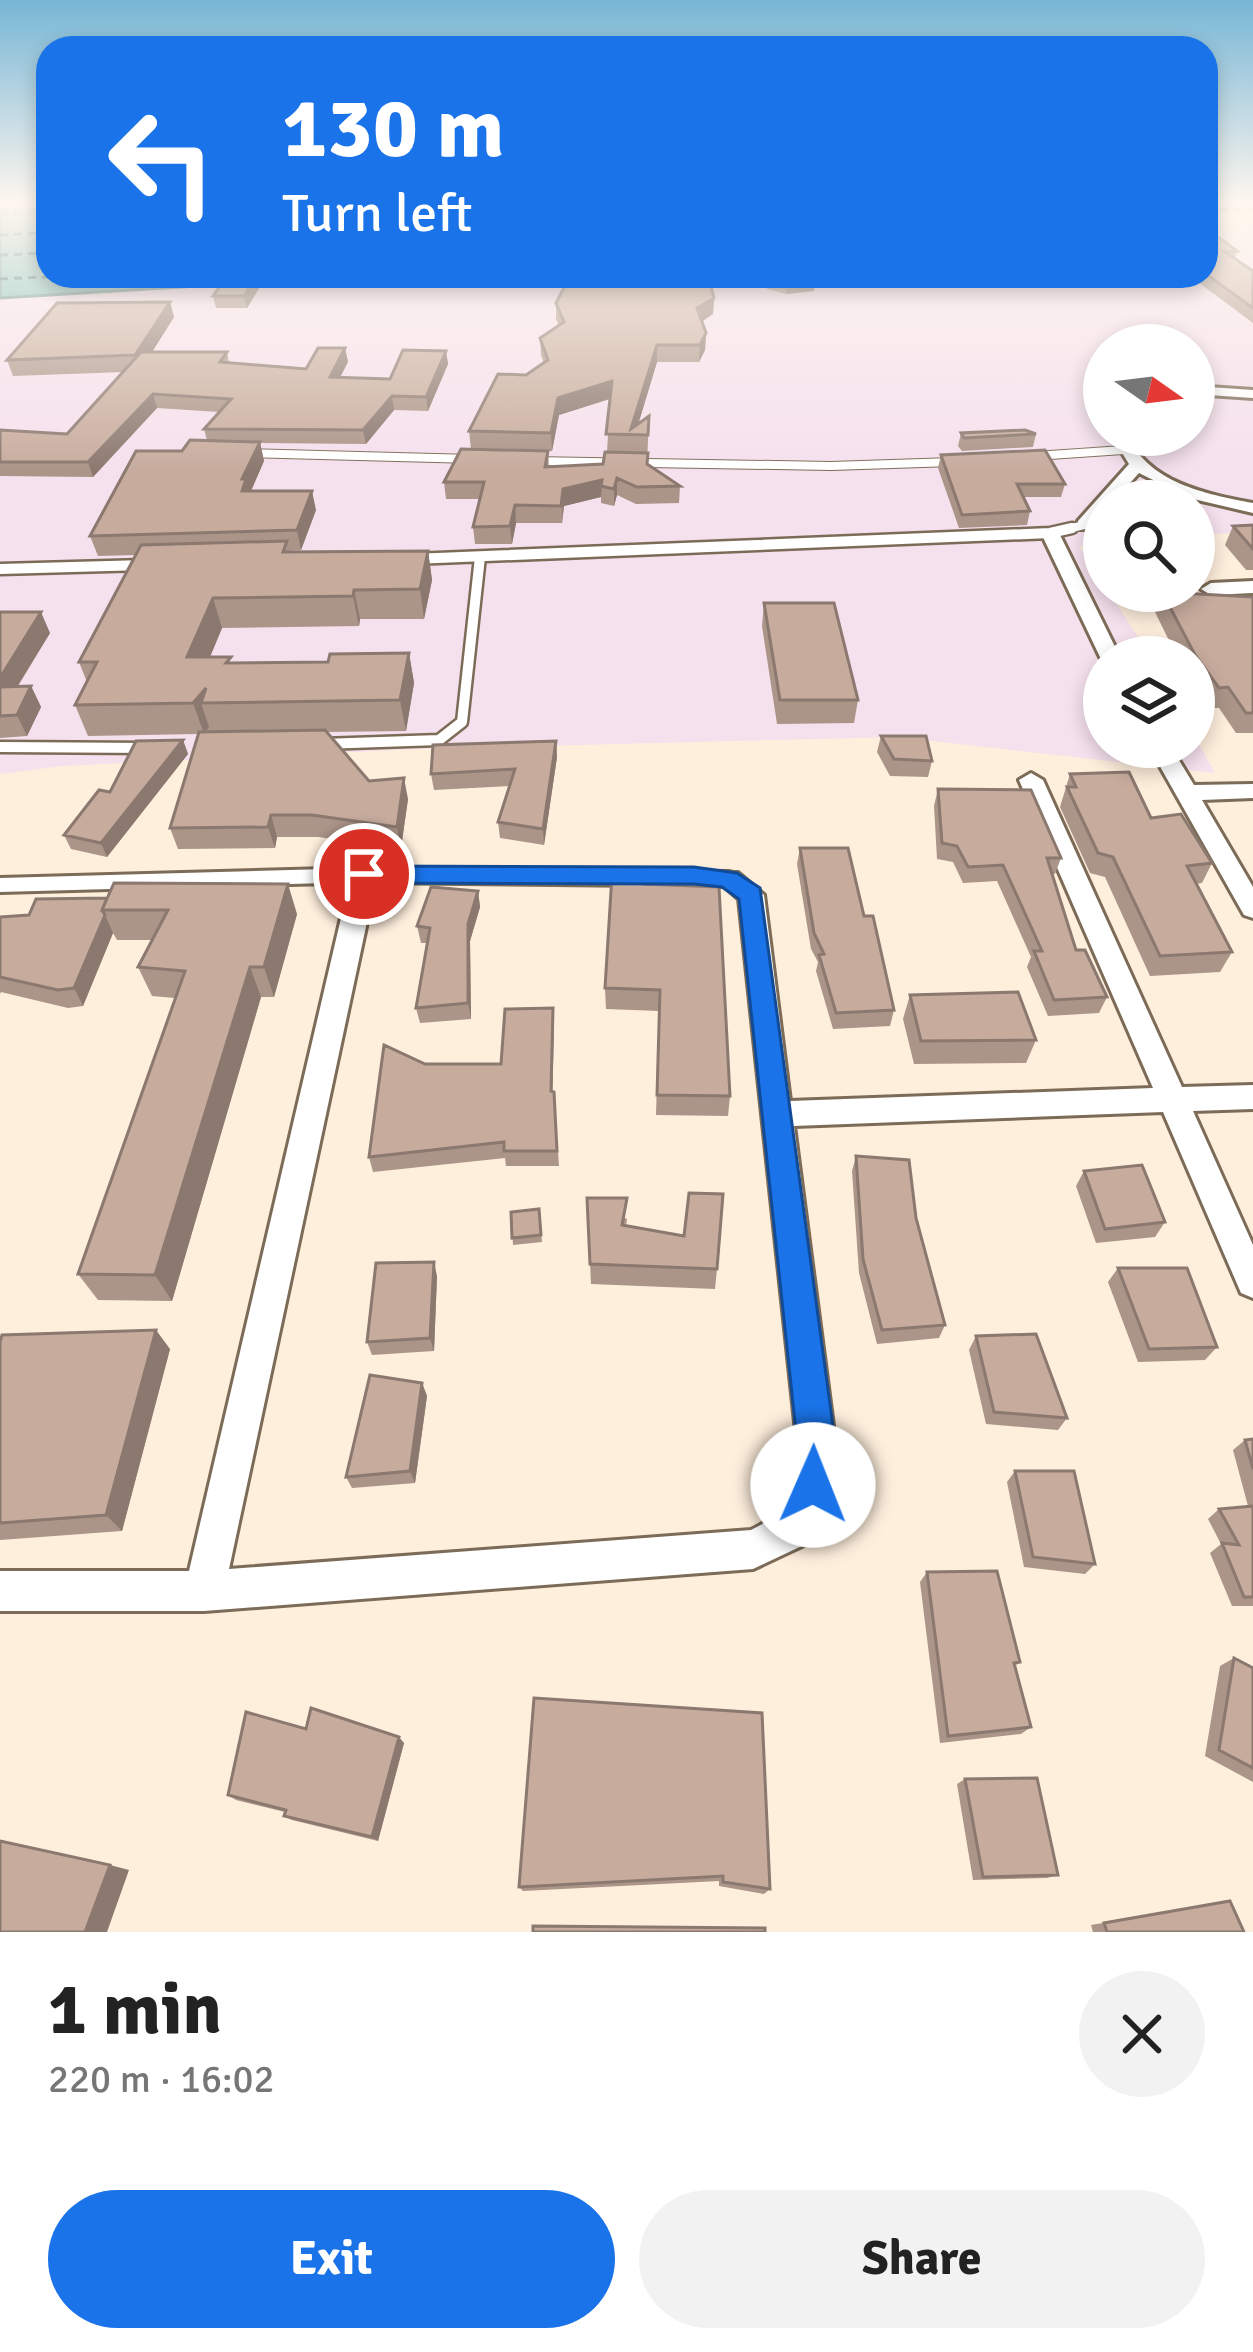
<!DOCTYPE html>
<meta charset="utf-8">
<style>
:root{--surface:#fff;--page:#f2f2f2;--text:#222;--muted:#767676;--accent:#1a73e8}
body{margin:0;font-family:Signika,sans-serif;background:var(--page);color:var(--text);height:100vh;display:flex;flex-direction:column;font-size:45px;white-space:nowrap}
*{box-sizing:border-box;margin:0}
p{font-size:39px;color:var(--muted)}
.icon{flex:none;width:66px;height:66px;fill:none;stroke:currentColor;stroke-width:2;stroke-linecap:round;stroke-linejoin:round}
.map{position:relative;height:1932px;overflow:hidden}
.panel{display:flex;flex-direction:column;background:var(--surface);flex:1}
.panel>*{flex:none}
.guide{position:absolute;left:36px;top:36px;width:1182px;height:252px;border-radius:36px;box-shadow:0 6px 18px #0003;background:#1a73e8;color:#fff;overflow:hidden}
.needle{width:78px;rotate:104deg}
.controls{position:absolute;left:1083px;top:324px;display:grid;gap:24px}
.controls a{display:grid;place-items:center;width:132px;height:132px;border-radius:50%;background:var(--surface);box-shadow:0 6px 18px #0003;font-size:60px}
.pin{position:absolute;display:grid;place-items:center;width:102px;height:102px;color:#fff;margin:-51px;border:6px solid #fff;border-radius:50%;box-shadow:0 3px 12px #0007}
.me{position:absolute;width:132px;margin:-66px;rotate:1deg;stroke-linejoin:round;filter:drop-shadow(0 0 9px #0008)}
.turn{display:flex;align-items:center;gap:42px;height:252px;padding:0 48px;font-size:54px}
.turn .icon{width:156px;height:156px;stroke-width:2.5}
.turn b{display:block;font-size:84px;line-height:102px}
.round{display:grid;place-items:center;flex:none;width:126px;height:126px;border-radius:63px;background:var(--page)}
.headline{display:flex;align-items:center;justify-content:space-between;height:204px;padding:0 48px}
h1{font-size:72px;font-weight:800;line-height:90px}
.primary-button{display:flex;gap:24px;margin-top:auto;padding:24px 48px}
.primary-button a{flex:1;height:138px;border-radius:72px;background:var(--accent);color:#fff;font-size:48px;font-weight:800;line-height:138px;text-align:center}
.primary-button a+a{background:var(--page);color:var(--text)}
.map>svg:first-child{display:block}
</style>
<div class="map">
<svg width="1253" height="1932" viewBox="0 0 1253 1932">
<rect width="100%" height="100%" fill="#feeedc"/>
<path fill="#f5e0ee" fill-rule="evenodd" d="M1253,226V531L1194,536V501H1104V543L1079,546L1151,657H1104V747H1194V735L1215,773L898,737L414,749L62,766L0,774V298L365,276H1206V228ZM1104,345H1194V435H1104Z"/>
<path fill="#6bb8b8" stroke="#518583" stroke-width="3" d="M0,203H48V276H365L0,298Z"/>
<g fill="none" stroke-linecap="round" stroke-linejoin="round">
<path stroke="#1f6060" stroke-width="3" stroke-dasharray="8 6" stroke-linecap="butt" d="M0,211L48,209
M1206,211L1253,208
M0,214L48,213
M0,235L48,233
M0,255L48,253
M0,279L61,276"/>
<g stroke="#7c6b57" stroke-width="10">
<path id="lane-far2" d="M244,453L473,459
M1035,456L1123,450
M532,461L831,466L953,462
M1060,531L1084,525"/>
</g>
<g stroke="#7c6b57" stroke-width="15">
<path id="lane-far1" d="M413,559L1050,533L1072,528
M0,569L145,565
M322,744L439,740L462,722L480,557
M0,747L150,748"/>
</g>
<g stroke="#7c6b57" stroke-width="20">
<path id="lane" d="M0,885L364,875L729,879"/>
</g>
<g stroke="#7c6b57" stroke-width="6">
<path id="street" d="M1194,386L1253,390V398L1194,394Z
M1111,435H1127C1149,483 1205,494 1253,503V513L1189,498L1139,473L1114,501H1104V513L1090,529H1078V521L1129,464Z
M1044,529L1059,533L1120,657H1104V662L1100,657L1041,533Z
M1253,581V593L1211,595L1201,589L1211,583Z
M1149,747H1171L1194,785L1253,784V798L1202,800L1253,887V918L1244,915Z
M1031,773L1043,780L1182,1087L1253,1085V1109L1193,1111L1253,1245V1298L1241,1293L1163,1112L794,1126L835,1441L832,1485L806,1544L753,1569L204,1611H0V1571H189L351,875L364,866L377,875L229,1569L751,1530C796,1508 794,1488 797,1441L739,899L716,879L720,873H738L764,895L790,1101L1153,1088L1019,780Z"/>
</g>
<use href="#lane-far2" stroke="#fff" stroke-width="8"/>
<use href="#lane-far1" stroke="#fff" stroke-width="10"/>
<use href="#lane" stroke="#fff" stroke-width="14"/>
<use href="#street" fill="#fff" fill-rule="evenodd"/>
</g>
<path fill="#ab9488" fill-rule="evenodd" d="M1206,228L1237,251L1235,259L1253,271V323L1190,276H1206Z
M227,276H259L261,285L247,308H216L213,296Z
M570,276H719L711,287L714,298L713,314L702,321L706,333L705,350L699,362H657L638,424L649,416L647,464L680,486L679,503L636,504L617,495L614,506L601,503V497L564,506L562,523H516L512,544H475L473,527L480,499H446L444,482L471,449L469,431L526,375L544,363L541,355L540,338L559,326L556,319V303ZM610,399L607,452L603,464L549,467L548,451H552L559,415Z
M766,276H815L814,291L786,294L767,289Z
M170,302L174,317L152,352H227L229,363L306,369L345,348L348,362L340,377L390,379L446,351L448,364L428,411L394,410L366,444L260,443L264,461L251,491L316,510L301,550L289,551L290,552L428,551L432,580L424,619H360L359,626L222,628L210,657L233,663L328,662L409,653L414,683L406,731L326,732L369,781L408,799L401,848L318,837H277L275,848L178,849L170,828L198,734L88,736L75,705L87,682L79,662L136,555L98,556L90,536L182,451L207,440L204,429L219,412L157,408L93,477L0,476V430L67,434L124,372L13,376L7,360Z
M961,433L1036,434L1033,447L962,451L958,446Z
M941,455L1065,484L1061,497H1023L1030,511L1027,525L959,528L938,468Z
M1253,525V570H1246L1225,545L1233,526Z
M1162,592L1253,597V733H1236L1219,708H1209L1194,686V657H1177L1155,612Z
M764,603L858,700L854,723L777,724L762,626Z
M0,612L50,633L18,686H31L41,707L27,736L0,738Z
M881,736L932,761L928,777L890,776L877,752Z
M183,740L188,754L107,857L71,849L64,835L110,792Z
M556,741L557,757L544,845L500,838L498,822L510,786L434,790L431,774Z
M1070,774L1151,818L1212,863L1202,883L1196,884L1232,952L1220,972L1150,976L1105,877L1090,873L1060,807Z
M938,789L1061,858L1055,874H1052L1076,950L1107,997L1099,1013L1048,1016L1027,967L1031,957L997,881L963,883L953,862L937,859L934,806Z
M800,848L864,916L894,1010L890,1026L833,1029L816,971L818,962L811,949L797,864Z
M644,884L730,1096L728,1116L656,1115L659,1011L606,1009L605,988Z
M478,891L480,907L470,941L471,1019L420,1023L416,1008L427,943H421L417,926Z
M36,899L297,914L274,997H261L172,1301L98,1300L78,1274L175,998L152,996L138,967L152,940H117L113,933L83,1006L68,1008L1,992L0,994V917L29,915Z
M910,995L1036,1040L1026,1063L914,1064L903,1019Z
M553,1008L552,1092H554L559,1166H506L505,1158L373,1172L369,1157L425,1064H501Z
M856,1156L916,1218L945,1325L939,1338L877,1344L859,1273L852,1171Z
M1084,1171L1165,1222L1155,1237L1096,1243L1076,1186Z
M587,1198L627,1219L626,1226L717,1269L715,1289L591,1284Z
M539,1209L542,1242L513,1245L511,1212Z
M1118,1268L1217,1347L1205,1360L1138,1362L1108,1282Z
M437,1276L434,1351L372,1355L367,1342Z
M976,1336L1067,1418L1058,1430L986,1424L969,1350Z
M0,1342L170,1349L122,1531L0,1540Z
M422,1383L427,1396L415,1483L352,1488L346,1477Z
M1253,1439V1606H1232L1210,1553L1221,1544L1208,1519L1219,1509L1248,1506L1233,1450L1245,1440Z
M1015,1471L1095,1564L1085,1574L1024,1567L1007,1482Z
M927,1572L1020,1662L1015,1666L1031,1727L1021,1734L940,1743L920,1582Z
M1234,1658L1253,1668V1782L1205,1756L1220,1666Z
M534,1698L770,1889L764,1894L719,1886V1881L523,1891L519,1887Z
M306,1729L404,1743L378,1841L292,1820L284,1816L285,1812L236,1800L228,1795Z
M965,1779L1058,1875L1047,1878L973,1880L957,1784Z
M1230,1901L1244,1932H1093L1091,1925Z"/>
<path fill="#8b786f" d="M256,276H259L261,285L247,308L244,296Z
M719,276L706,292L707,277Z
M815,279L814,291L786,294L788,282Z
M714,298L713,314L697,325V308Z
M170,302L174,317L140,371L135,355Z
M706,333L705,350L699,362L700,345Z
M657,345V362L635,435L631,429Z
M345,348L348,362L333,391L330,377Z
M446,351L448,364L428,411L426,397Z
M612,381V398L559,415L552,451L551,433L558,398Z
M153,394L157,408L93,477L88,462Z
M392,396L394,410L366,444L363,430Z
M260,442L264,461L250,493L242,491V479Z
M617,478V495L614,506V489Z
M602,480L601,497L564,506L562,523L563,489Z
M312,491L316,510L301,550L297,530Z
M515,505L516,523L512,544L510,526Z
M428,551L432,580L424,619L420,589Z
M354,590L360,619L359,626L353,596Z
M213,598L222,628L197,688L187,657Z
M41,612L50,633L4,708L0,699V678Z
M409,653L414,683L406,731L400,700Z
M31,686L41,707L27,736L17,715Z
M206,688L201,703L209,727L204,734L193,703Z
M183,740L188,754L107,857L101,843Z
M556,741L557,757L544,845L543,829Z
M404,778L408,799L401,848L397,827Z
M271,815L277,837L275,848L268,827Z
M288,884L297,914L274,997L264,967Z
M478,891L480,907L470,941L471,1019L468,1003V924Z
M105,915L113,933L83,1006L74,988Z
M250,967L261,997L172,1301L155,1275Z
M553,1008L554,1024L552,1107L551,1091Z
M434,1262L437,1276L434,1351L430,1338Z
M156,1330L170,1349L122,1531L106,1515Z
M422,1383L427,1396L415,1483L410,1471Z
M399,1737L404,1743L378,1841L372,1837Z
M110,1865L129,1870L107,1932H85Z"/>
<path fill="#c7ac9e" stroke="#8b786f" stroke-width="3" d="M1206,228L1237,251L1225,252L1253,271V308L1206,274Z
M227,276H256L244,296H213Z
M570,276H708L714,298L697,308L706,333L700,345H657L631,429L649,416L648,435L606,434L612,381L558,398L551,433L469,431L498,374L526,375L548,360L540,338L564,322L556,303Z
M768,276H815V279L788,282Z
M170,302L135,355L7,360L57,303Z
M318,348H345L330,377L390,379L403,350L446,351L426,397L392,396L363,430L204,429L231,399L153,394L88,462H0V430L67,434L141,352H227L220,362L306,369Z
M1025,430L1036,434L964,438L961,433Z
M190,440L260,442L242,479H246L242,491H312L297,530L90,536L136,451H182Z
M461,449L548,451L545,467L603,464L605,452L648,453L647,464L680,486L637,487L617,478L614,489L601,486L602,480L563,489L561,506L515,505L510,526L473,527L484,482H444Z
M1045,450L1065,484H1017L1030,511L962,515L941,455Z
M1253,525V549L1233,526Z
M287,541L283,552L428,551L420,589L354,590L353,596L213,598L187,657H231L226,663L328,662L330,654L409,653L400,700L201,703L206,688L193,703L75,705L97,662H79L141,545Z
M1162,592L1253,597V713H1246L1228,687L1219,688L1194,653Z
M764,603H834L858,700H780Z
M0,612H41L0,678Z
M31,686L17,715L0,716V687Z
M325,730L369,781L404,778L397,827L312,815H271L268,827L170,828L199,732Z
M881,736H926L932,761L894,759Z
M183,740L101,843L64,835L99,790L110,792L136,741Z
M556,741L543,829L498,822L515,769L431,774L433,745Z
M1129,772L1151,818L1181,814L1212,863L1187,866L1232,952L1160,956L1113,857L1098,853L1067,787H1076L1070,774Z
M938,789L1031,790L1061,858H1047L1076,950H1085L1107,997L1054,1000L1034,951H1042L1003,865L968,867L957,846L942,843Z
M800,848H848L864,916H873L894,1010L836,1013L819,955L824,954L814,933Z
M612,875L644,878V884L719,887L730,1096L657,1095L660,990L605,988Z
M114,883L288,884L264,967H250L155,1275L78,1274L185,971L138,967L168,910H102Z
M431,887L478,891L468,924V1003L416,1008L430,928L417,926Z
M107,898L102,910L105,915L74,988L58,990L0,977V917L29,915L36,899Z
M1018,992L1036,1040L921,1041L910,995Z
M553,1008L551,1091L554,1092L557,1151H504V1142L369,1157L384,1045L425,1064H501L505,1009Z
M856,1156L909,1160L916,1218L945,1325L882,1330L863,1259Z
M1142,1165L1165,1222L1105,1229L1084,1171Z
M689,1193L723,1194L717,1269L590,1264L587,1198H627L622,1225L684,1236Z
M539,1209L541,1235L512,1238L511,1212Z
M434,1262L430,1338L367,1342L376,1263Z
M1118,1268H1187L1217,1347L1149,1349Z
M156,1330L106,1515L0,1523V1342L2,1335Z
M1036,1334L1067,1418L994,1412L976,1336Z
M370,1375L422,1383L410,1471L346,1477Z
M1253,1439V1469L1245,1440Z
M1015,1471H1074L1095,1564L1033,1557Z
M1253,1506V1597H1244L1222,1543L1239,1545L1219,1509Z
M997,1571L1020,1662L1014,1663L1031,1727L948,1736L927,1572Z
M1234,1658L1253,1668V1768L1219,1750Z
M534,1698L762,1713L770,1889L723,1882V1876L519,1887Z
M311,1708L399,1737L372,1837L284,1816L286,1810L228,1795L246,1712L306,1729Z
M1037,1778L1058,1875L983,1877L965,1779Z
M0,1841L110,1865L85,1932H0Z
M1230,1901L1244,1932H1107L1104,1923Z
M533,1926L765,1928V1932H533Z"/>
<linearGradient id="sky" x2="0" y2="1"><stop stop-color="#76b6d5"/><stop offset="0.43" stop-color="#fff7ef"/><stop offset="1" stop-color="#fff7ef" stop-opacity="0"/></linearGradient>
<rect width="1253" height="473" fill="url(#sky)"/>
<path fill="#1a73e8" stroke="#114b97" stroke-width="3" d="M364,866L694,867L737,873L760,888L835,1441L832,1485L827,1499L813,1504L799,1499L794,1485L797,1441L739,899L722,887L694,884L364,883L352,874Z"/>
</svg>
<div class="controls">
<a><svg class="needle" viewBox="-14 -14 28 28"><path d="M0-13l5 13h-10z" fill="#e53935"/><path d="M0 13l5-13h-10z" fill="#767676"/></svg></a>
<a><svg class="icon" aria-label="search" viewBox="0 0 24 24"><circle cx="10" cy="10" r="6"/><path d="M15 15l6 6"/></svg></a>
<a><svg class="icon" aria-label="layers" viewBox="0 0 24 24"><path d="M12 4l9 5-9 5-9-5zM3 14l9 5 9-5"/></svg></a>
</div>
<div class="pin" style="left:364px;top:874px;background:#d93025"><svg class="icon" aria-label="arrive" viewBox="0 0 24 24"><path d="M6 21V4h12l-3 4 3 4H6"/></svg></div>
<svg class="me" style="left:813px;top:1485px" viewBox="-20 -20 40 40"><circle r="19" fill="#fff"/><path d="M0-13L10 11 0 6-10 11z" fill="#1a73e8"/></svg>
<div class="guide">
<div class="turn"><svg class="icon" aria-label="left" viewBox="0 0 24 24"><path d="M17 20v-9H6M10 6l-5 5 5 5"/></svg><div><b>130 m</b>Turn left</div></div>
</div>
</div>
<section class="panel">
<div class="headline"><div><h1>1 min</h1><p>220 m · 16:02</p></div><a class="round"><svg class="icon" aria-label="close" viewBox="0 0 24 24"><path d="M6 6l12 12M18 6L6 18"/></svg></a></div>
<div class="primary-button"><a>Exit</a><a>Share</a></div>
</section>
